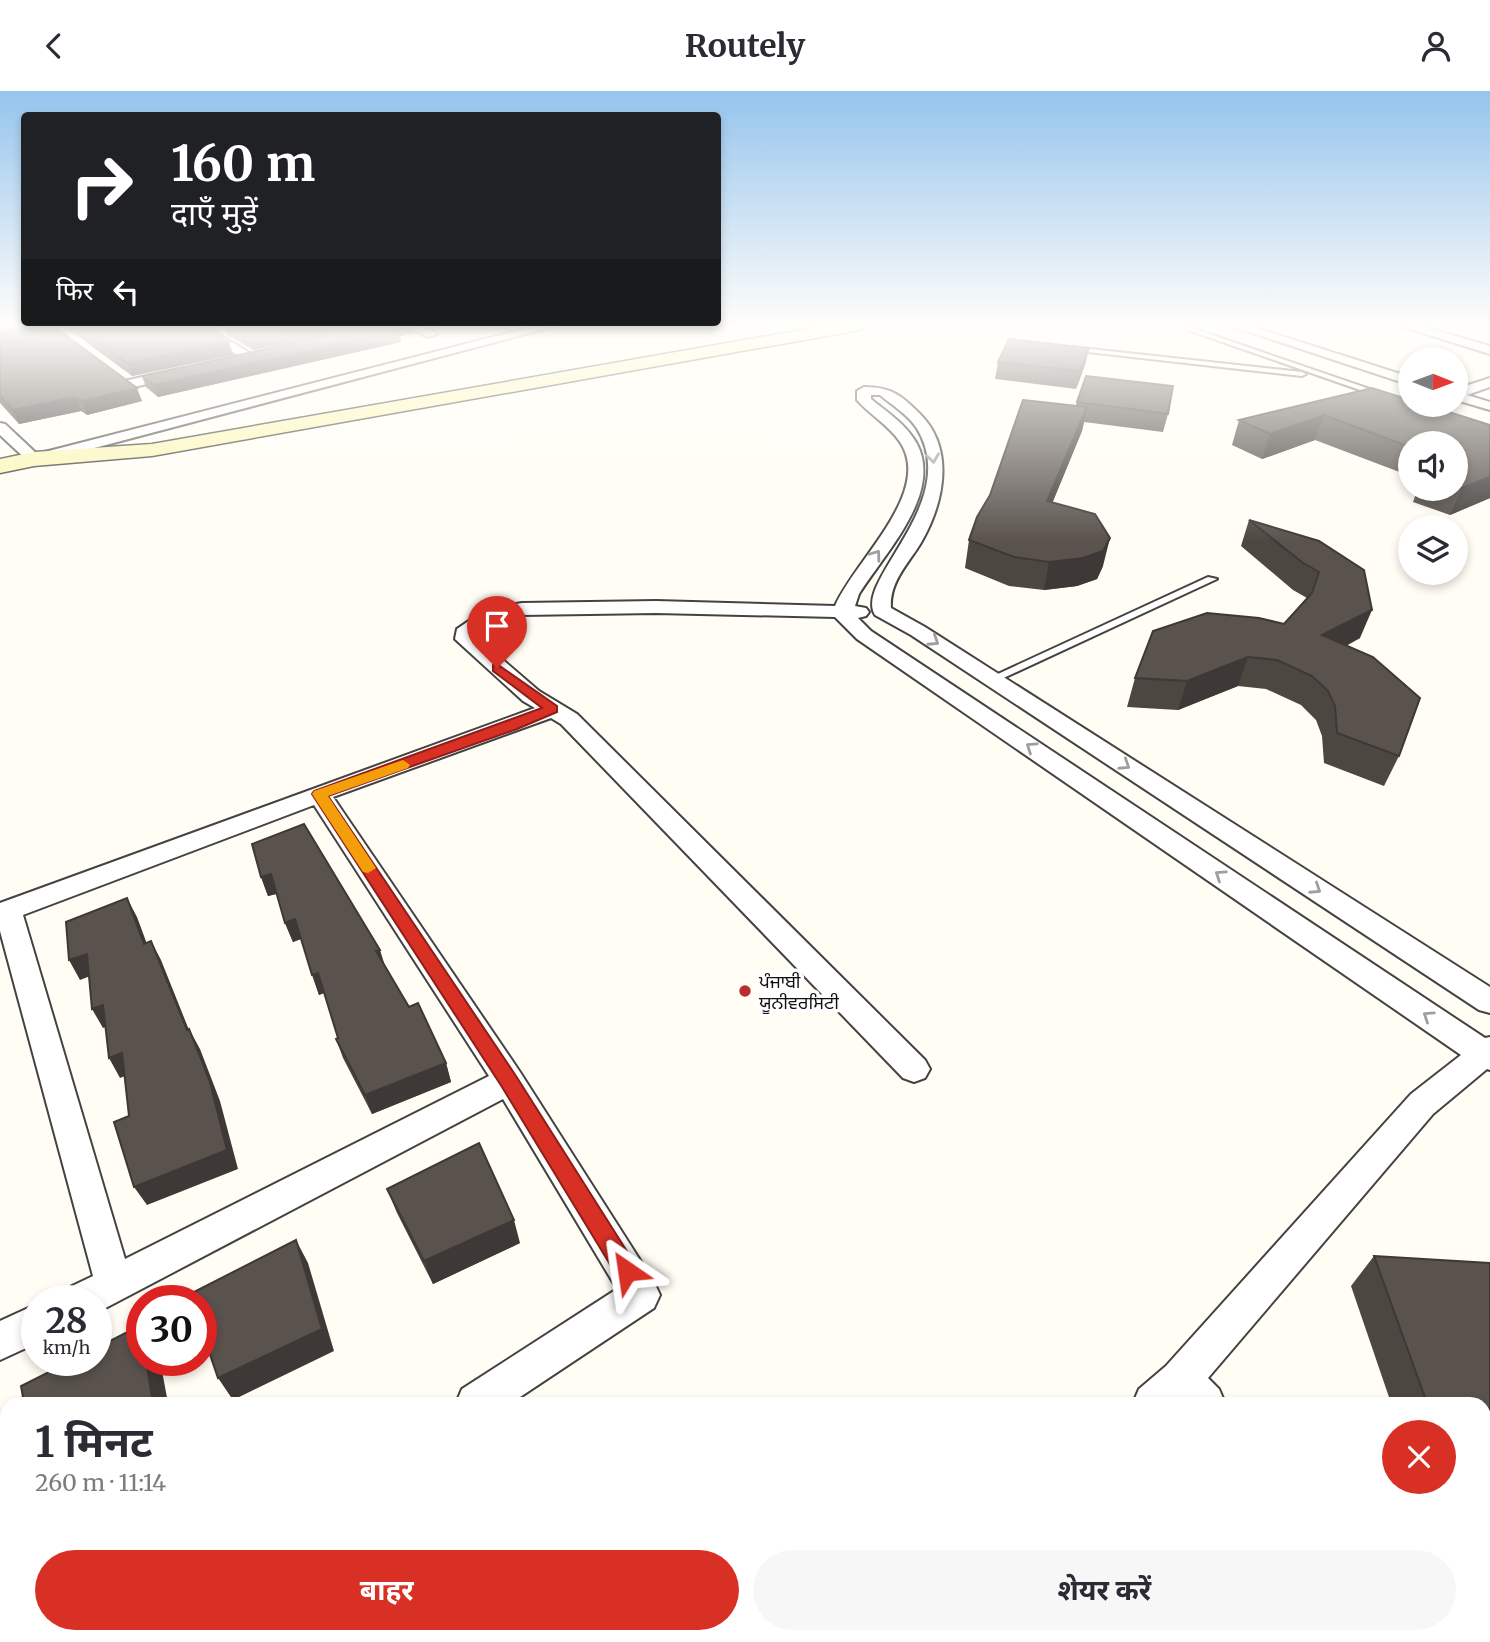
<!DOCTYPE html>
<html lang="hi">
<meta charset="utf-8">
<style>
:root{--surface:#fff;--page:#f7f7f7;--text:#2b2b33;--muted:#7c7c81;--accent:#d93025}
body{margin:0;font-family:Merriweather,"Noto Sans Devanagari","Noto Sans Gurmukhi",serif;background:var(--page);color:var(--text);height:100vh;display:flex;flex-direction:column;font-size:26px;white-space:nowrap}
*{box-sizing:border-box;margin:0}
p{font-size:23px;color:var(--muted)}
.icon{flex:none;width:38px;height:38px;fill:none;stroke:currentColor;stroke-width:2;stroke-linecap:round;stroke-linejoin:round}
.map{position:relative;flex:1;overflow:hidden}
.sheet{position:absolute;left:0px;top:1306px;width:1491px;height:247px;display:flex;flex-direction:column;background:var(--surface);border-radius:21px 21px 0 0;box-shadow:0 4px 10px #0003}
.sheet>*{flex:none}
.banner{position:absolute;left:21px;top:21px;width:700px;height:214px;border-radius:7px;box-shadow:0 4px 10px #0003;background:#202124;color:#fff;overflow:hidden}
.needle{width:46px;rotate:91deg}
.fabs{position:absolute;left:1398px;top:256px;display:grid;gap:14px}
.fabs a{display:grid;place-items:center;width:70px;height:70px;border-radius:50%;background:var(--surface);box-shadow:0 4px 10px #0003;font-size:35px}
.speed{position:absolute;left:21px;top:1194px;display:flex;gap:14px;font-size:35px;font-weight:700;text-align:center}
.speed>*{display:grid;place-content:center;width:91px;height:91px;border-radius:50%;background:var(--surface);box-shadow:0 4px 10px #0003;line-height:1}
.speed small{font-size:18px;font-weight:400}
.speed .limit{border:10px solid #d22;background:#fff;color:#111}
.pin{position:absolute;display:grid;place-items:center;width:60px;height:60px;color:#fff;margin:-72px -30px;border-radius:50% 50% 50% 0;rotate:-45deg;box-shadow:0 0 7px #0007}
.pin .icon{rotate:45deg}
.me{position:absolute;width:77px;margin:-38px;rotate:328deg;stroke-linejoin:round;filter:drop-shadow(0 0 5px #0008)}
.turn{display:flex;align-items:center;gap:24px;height:147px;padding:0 35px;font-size:32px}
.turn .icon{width:91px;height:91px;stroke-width:2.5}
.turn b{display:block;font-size:49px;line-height:60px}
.then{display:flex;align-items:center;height:66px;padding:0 35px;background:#0003;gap:14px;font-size:26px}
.round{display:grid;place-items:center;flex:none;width:74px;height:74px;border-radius:37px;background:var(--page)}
.summary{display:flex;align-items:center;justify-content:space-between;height:119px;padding:0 35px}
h1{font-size:42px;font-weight:700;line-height:52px}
.button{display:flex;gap:14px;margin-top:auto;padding:14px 35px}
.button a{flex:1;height:80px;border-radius:42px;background:var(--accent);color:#fff;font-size:28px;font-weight:700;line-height:80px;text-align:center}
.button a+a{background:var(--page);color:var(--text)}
header{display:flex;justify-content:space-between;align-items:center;height:91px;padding:0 35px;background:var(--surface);font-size:32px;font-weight:700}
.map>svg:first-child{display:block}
</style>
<header><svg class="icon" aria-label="back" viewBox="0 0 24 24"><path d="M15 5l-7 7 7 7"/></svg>Routely<svg class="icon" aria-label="person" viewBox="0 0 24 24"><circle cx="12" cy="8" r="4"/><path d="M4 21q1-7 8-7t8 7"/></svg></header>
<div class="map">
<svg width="1490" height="1551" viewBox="0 0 1490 1551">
<rect width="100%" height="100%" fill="#fffdf4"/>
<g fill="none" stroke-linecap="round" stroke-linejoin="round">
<g stroke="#434343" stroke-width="4">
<path id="lane" d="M1188,237H1192L1387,304L1380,306L1188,239Z
M1072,256L1302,281L1306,283L1302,285L1070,259Z
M1208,486L1217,488L997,590H989L987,588Z"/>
</g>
<g stroke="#434343" stroke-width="4">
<path id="street" d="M189,234H204L258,267L257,270H247Z
M406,234H422L437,243L427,246Z
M539,234H560L34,373L29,371L0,344V332L5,333L37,363Z
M1228,234H1247L1410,286V294Z
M1397,234H1417L1490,255V263Z
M179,278L186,282L184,285L129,297L122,293L124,290Z
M1490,287V296L1467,304L1490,311V319L1456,309V298Z
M864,296C891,296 901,304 920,323C955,358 944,411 922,450C910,471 889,490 891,517L925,536L1490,896V922L1479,919L911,544L875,524C853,489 964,411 916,336C907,323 892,314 880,304H871V308C887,321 907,334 917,353C943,403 884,463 859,503L855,515L866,517L869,521L866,525L858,527L871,540L1485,947L1490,946V979L1487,978L1433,1023L1208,1287L1219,1298L1225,1312H1133L1139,1298L1166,1275L1411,1003L1461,964L857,548L835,526L656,522L522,524L508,525L474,544L539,600L577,623L925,969L930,978L925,987L914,991L903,987L561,633L551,627L333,706L520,981L654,1191L660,1204L654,1217L511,1312H456L462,1298L617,1198L503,1008L96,1222V1209H64L70,1196L93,1185L0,840V812L535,617L523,610L455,548L457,538L476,525L497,516L522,512L656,510L835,515C854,470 934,401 900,351C889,334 870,324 857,309V300ZM314,714L489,985L125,1168L23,824Z
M37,1213V1252L0,1269V1230Z
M90,1545H143L141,1551H88Z
M870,1545H920L918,1551H868Z
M1428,1545H1478L1480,1551H1430Z"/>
</g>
<g stroke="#323232" stroke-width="3">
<path id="secondary" d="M830,234H868L860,239L152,365L34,375L0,382V368L34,361L152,353Z"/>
</g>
<use href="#lane" fill="#fff" fill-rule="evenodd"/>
<use href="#street" fill="#fff" fill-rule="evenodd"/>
<use href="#secondary" fill="#fcf6b2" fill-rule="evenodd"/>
</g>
<path fill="#4d4742" d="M0,234L142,310L87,324L81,320L19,333L0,312Z
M63,234H201L233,264L132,285Z
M224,234H413L414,242L400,245L401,251L158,306L146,296L142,285L371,235L253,259L227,244Z
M424,234H452L433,238Z
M1089,257L1085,274L1076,298L995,288L998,271Z
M1372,297L1490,334V407L1450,424L1413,411L1418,397H1456V352H1410V385L1315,349L1262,368L1232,354L1239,329Z
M1077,311L1168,323L1163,341L1084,331L1082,340L1052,412L1103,475L1097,488L1077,495L1044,499L1009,495L965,477L969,449L1076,314Z
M1249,429L1319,450L1360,547L1346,555L1399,665L1384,695L1324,672L1322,645L1316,629L1301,614L1266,598L1238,595L1178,619L1127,616L1135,587L1284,533L1307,507L1293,499L1241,455Z
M261,786L385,875L409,916L446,972L451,991L372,1023L343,967L336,948L338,947L324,902L319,904L301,848L293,851L285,832L277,803L268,805Z
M387,1098L520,1152L433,1193L397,1122Z
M1374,1165L1490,1172V1388H1484V1312H1391L1351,1195Z"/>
<path fill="#3e3936" d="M311,234H376L253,259L250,246Z
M398,234H413L414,242L400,245L401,251L158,306L154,294Z
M432,234H452L433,238Z
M229,251L233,264L132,285L127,272Z
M1089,257L1085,274L1076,298L1080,280Z
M137,297L142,310L87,324L82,310Z
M75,306L81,320L19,333L13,319Z
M1087,316L1082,340L1042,437L1047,410Z
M1324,324L1315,349L1262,368L1270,343Z
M1490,386V407L1450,424L1462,397Z
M1110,447L1103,475L1097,488L1077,495L1044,499L1049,471Z
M1372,519L1360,547L1311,573L1322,544Z
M1248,566L1238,595L1178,619L1187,590Z
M271,783L279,802L268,805L261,786Z
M127,807L137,826L154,872L144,853Z
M295,828L303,847L293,851L285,832Z
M151,850L161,869L197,959L187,939Z
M380,859L386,878L376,860Z
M87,863L98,882L80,889L69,869Z
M318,882L326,901L319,904L312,884Z
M103,914L115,933L103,937L92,918Z
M189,938L200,958L220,1010L238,1078L147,1114L134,1096Z
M122,962L133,982L120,987L109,967Z
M446,972L451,991L372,1023L365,1004Z
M514,1129L520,1152L433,1193L424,1170Z
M296,1149L308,1172L334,1260L233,1309L218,1287Z
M146,1269H160L168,1312H153Z"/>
<path fill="#59524d" stroke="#3e3936" stroke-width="2" d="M0,234H52L137,297L82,310L75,306L13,319L0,305Z
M75,234H201L229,251L127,272Z
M228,234H311L250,246Z
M376,234H398L391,236L399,240L154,294L142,285Z
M1009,248L1089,257L1080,280L998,271Z
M1086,285L1173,295L1168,323L1077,311Z
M1372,297L1410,309V313H1424L1490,334V386L1462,397L1456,395V352H1410V356L1324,324L1270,343L1239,329Z
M1023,309L1087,316L1047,410L1095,423L1110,447L1103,460L1083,467L1049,471L1014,466L969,449L977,426L990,404Z
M1249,429L1319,450L1364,479L1372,519L1322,544L1373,566L1420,607L1399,665L1337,642L1335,615L1328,600L1312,585L1277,569L1248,566L1187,590L1135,587L1153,540L1207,522L1259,527L1284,533L1312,502L1319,481L1303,472Z
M304,733L380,859L376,860L409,916L418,912L446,972L365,1004L336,948L338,947L318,882L312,884L295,828L285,832L271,783L261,786L252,753Z
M127,807L144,853L151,850L187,939L189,938L210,991L227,1059L134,1096L114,1031L129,1025L122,962L109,967L103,914L92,918L87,863L69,869L66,831Z
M479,1052L514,1129L424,1170L387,1098Z
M296,1149L322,1238L218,1287L201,1237V1209H192L190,1203Z
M1374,1165L1490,1172V1361L1484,1360V1312H1427Z
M141,1234L142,1241V1269H146L153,1312H24L21,1295L73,1269H96V1257Z"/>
<defs><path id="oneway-chevron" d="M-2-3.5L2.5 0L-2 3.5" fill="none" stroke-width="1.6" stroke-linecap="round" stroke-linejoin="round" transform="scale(1.75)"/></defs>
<g stroke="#9f9f9f">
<use href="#oneway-chevron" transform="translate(933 367) rotate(82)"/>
<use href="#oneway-chevron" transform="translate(876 464) rotate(-54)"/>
<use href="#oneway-chevron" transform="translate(934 550) rotate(33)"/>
<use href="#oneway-chevron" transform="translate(1031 656) rotate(-146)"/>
<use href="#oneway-chevron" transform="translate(1125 674) rotate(33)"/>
<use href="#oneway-chevron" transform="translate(1220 784) rotate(-146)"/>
<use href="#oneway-chevron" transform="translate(1316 798) rotate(33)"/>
<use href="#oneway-chevron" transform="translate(1428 925) rotate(-146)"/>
</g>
<linearGradient id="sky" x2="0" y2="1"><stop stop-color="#95c4ed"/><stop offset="0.52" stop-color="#fffefa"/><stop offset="1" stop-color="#fffefa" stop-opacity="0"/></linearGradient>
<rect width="1490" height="451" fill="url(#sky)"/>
<path fill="#d93025" stroke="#8d1f18" stroke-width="2" d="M497,573L557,615V621L517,638L328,705L516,985L635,1173L638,1180L635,1188L627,1191L619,1188L502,996L312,703L314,700L542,617L493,580V574Z"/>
<path fill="#f59e0b" d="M403,669L410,674L408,677L328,705L376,777L368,782L363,781L312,703L314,700Z"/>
<circle fill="#bd2c2d" stroke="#fff" stroke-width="2.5" cx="745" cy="900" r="7"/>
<g text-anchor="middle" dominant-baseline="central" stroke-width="7" stroke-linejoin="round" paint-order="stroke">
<g font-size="18" fill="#101010" stroke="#fff" text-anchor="start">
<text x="759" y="890">ਪੰਜਾਬੀ<tspan x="759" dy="21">ਯੂਨੀਵਰਸਿਟੀ</tspan></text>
</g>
</g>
</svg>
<div class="fabs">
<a><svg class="needle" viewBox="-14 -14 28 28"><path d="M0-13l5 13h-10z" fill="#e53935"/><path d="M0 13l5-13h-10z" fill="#7c7c81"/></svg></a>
<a><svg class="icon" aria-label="sound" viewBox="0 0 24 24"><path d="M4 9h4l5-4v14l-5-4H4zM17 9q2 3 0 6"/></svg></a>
<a><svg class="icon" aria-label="layers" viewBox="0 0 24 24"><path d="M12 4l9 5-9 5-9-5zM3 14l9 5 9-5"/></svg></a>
</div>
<div class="speed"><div>28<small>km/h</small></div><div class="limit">30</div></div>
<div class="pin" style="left:497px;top:577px;background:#d93025"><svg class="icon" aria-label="arrive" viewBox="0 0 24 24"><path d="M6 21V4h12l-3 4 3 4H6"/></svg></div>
<svg class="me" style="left:627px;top:1180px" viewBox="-20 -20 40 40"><path d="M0-17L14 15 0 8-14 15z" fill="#d93025" stroke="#fff" stroke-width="4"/></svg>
<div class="banner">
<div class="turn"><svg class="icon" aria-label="right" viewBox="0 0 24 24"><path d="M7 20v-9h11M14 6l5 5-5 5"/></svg><div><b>160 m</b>दाएँ मुड़ें</div></div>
<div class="then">फिर<svg class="icon" aria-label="left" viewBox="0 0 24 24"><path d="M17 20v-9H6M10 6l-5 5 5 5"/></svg></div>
</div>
<section class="sheet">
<div class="summary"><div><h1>1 मिनट</h1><p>260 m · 11:14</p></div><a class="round" style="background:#d93025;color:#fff"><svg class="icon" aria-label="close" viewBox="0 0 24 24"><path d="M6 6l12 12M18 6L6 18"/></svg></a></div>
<div class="button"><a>बाहर</a><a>शेयर करें</a></div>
</section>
</div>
